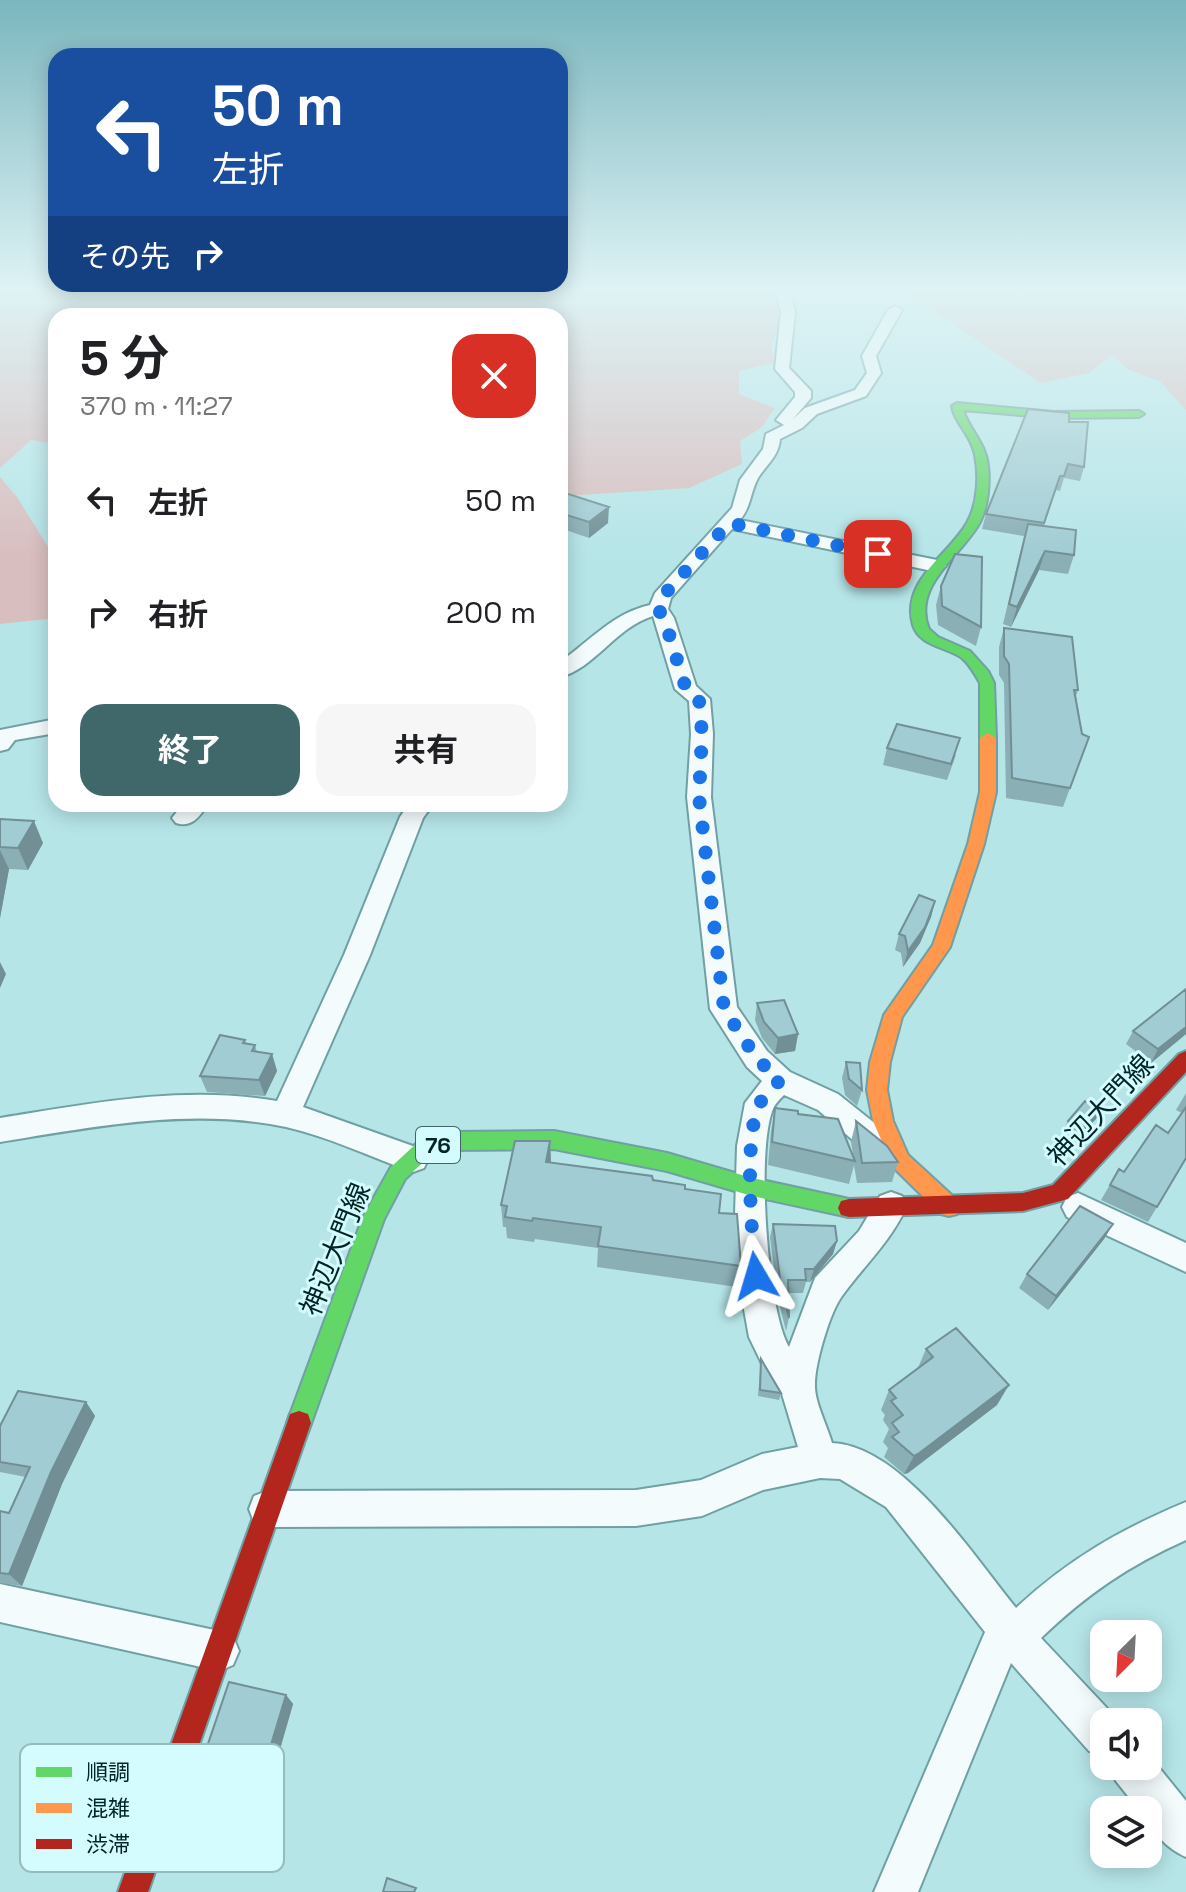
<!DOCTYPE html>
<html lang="ja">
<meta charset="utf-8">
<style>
:root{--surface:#fff;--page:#f6f6f6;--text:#202124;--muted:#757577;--accent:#40686b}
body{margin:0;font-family:"Space Grotesk","Noto Sans JP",sans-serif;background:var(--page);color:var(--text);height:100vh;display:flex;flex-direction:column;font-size:30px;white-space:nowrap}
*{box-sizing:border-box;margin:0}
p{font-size:26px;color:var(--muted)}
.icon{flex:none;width:44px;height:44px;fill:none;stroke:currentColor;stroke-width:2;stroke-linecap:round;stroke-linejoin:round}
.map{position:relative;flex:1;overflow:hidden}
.panel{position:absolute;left:48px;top:308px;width:520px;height:504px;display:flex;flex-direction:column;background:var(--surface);border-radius:24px;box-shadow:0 4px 20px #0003}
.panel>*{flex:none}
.guide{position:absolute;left:48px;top:48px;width:520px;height:244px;border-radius:24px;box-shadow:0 4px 20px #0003;background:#1a4fa0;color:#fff;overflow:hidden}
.needle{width:52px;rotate:204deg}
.controls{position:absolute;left:1090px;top:1620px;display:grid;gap:16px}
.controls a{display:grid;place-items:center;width:72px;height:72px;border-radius:16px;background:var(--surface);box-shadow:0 4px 20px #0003;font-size:40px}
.pin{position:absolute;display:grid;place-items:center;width:68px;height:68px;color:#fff;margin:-34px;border-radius:16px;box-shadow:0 4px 12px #0006}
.me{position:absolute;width:88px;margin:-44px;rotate:353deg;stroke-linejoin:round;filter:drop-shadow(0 0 6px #0008)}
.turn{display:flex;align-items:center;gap:28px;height:168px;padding:0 32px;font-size:36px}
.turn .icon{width:104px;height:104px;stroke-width:2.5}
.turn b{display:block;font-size:56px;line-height:68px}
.then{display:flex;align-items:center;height:76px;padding:0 32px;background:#0003;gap:16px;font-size:30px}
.round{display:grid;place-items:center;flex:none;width:84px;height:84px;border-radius:24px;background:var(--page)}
.summary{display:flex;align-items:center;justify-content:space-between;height:136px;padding:0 32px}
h1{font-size:48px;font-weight:700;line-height:60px}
.cta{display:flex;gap:16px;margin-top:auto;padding:16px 32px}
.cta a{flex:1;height:92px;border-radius:24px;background:var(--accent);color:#fff;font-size:32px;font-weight:700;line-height:92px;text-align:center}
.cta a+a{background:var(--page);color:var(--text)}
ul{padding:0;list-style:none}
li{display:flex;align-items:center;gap:24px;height:112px;padding:0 32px}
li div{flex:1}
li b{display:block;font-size:30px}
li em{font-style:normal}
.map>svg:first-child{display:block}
</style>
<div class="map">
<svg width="1186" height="1892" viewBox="0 0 1186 1892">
<rect width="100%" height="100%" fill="#b6e5e8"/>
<path fill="#d9bebf" d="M0,291H782L785,315L771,345L774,363L739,371V394L775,408L762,427L740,441L742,464L689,488L565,496L560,502V316H56V444L31,440L0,468Z
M904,291H1186V410L1160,381L1129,370L1112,355L1089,373L1041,383Z
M0,477L17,497L53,555L56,618L0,624Z"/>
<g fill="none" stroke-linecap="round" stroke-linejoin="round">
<g stroke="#70a0a3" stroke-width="4">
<path id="street" d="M776,291H790L795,312L789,368L811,391V398L793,419L805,408L855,390L867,373L862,356L888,310L895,306L902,310L876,356L881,373L866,396L817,414L802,428L780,439C779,456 766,465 758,478C750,493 751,507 740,520L937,560L946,566L937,572L732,529L671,598L668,609L674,618L696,686L710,699L713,734L711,797L737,1007L767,1051L790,1072L838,1094L892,1137L896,1146L892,1155L881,1159L870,1155L818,1110L784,1095C780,1099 775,1104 773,1109C756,1149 767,1310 789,1347L815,1278L859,1231L880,1196L891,1192L902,1196L907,1206C889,1244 866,1263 842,1296C830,1312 815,1363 815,1384C814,1401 827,1425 832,1443C903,1446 974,1557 1016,1608C1069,1559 1119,1530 1186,1502V1540C1128,1566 1087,1594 1041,1638L1119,1721L1104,1722V1757L1089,1751L1011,1663L918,1892H874L985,1632L886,1507L840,1479L820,1478L763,1490L702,1516L636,1526L267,1527L254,1522L249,1509L254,1496L267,1491L636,1490L701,1480L762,1454L798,1447L782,1394L765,1370L749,1337L739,1282L735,1214L737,1146L745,1103L762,1081L747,1067L710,1009L687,797L691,734L689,701L675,689L653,616C616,627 594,669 560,677V662C590,641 613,613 650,605L655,593L732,508L740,480L763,449L766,434L784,425L776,420L795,397V392L775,369L781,312Z
M56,719V733L15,740L8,749L0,751V730Z
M183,804H208C199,817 192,828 176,823L172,818Z
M409,804H433L423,818L370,955L303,1107L424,1150L428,1159L424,1168L413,1172C370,1157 330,1137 286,1127C191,1107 94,1127 0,1142V1118C92,1103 184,1085 277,1101L344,955L400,817Z
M1078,1193L1186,1243V1272L1067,1217L1062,1207L1067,1197Z
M0,1584L219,1631L233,1637L239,1651L233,1665L219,1671L0,1622Z
M1148,1754L1186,1801V1857C1168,1849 1148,1831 1148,1810H1139L1116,1781L1110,1766H1148Z"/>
</g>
<g stroke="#70a0a3" stroke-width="4">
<path id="fast" d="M957,403L1054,412L1139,411L1144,414L1139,417L1054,418L963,410C970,431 986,443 988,466C990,484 988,506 980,522C962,556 911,585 929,629L938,637L970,651L988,671L994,683L996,738L988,743L980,738V683C975,674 970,665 962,658C947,647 919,646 913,625C900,580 951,554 968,521C978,502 979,475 975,455C972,438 959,427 953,411L952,406Z
M554,1131L667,1153L752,1178L849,1199L857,1201L860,1208L857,1215L849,1217L752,1196L667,1171L554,1149L449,1150L431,1155L405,1179L384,1219L308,1432L299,1435L290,1432L287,1423L363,1217L391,1167L417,1143L449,1132Z"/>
</g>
<g stroke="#70a0a3" stroke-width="4">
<path id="slow" d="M988,733L996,738V792L984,844L950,947L902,1017L890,1062L887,1090L893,1121L908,1155L957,1200L960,1207L957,1214L949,1216L941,1214L893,1167L873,1121L867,1090L870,1062L884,1015L933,945L968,844L980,792V738Z"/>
</g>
<g stroke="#70a0a3" stroke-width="4">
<path id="jam" d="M1186,1051V1072L1068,1199L1023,1211L849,1217L841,1215L838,1208L841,1201L849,1199L1023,1193L1053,1185L1179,1054Z
M299,1411L308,1414L311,1423L148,1892H118L287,1423L290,1414Z"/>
</g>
<use href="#street" fill="#f4fbfc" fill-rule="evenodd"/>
<use href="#fast" fill="#63d668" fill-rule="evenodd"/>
<use href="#slow" fill="#ff974d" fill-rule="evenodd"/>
<use href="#jam" fill="#b3261e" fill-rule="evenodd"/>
</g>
<path fill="#8aafb5" d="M1069,422L1084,467L1080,481L1064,478L1060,491L1056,490L1044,526L1074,555L1068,574L1039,570L1011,627L1003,624L1024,536L982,529L986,514Z
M560,496L608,523L589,538L560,528Z
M941,586L981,627L976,646L938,625L936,605Z
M1004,628L1078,690L1076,696L1082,734L1089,737L1063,807L1006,798L1004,683L999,675V647Z
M887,748L956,755L947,780L883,765Z
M0,819L43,843L28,870L9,869L0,918Z
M935,901L931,917L920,943L903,967L901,953L895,950L899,934Z
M757,1003L798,1034L795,1051L775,1054L762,1038L755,1020Z
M1133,1031L1186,1034L1151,1063L1126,1044Z
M245,1040L246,1043L255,1045L257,1052L272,1054L277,1071L265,1096L207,1092L200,1076Z
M846,1062L862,1090L857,1106L845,1095L842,1078Z
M1186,1093V1158L1148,1222L1101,1200L1119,1169L1124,1172L1168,1133L1182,1113L1176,1110Z
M775,1108L798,1114L853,1154L851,1142L856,1121L898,1162L892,1182L857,1183L854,1165L849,1184L768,1165L771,1131Z
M1100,1111L1096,1119L1077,1138L1064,1129L1068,1121Z
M550,1141L551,1163L653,1180L685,1189L719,1213L741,1266L737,1287L597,1267L598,1248L535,1239L534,1242L507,1238L506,1227H503L501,1205Z
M773,1224L837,1241L833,1254L810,1282H806L803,1293H788L789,1318L786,1331L778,1299L770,1237Z
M1113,1224L1104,1239L1048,1310L1019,1288L1027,1274Z
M926,1349L997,1405L908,1473L904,1474L884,1457L888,1448L883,1442L889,1429L883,1420L885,1415L881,1410L889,1390L917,1370Z
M761,1359L781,1393L779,1400L758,1396Z
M86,1402L95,1416L62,1484L22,1586L0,1583V1511L9,1513L26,1477L0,1472V1426Z
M286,1695L293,1704L278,1756L270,1755L253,1802L258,1806L246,1845L242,1843L235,1864L184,1851L174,1844Z"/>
<path fill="#718f94" d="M609,507L608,523L589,538V522Z
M1045,551L1039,570L1011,627L1017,607Z
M34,821L43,843L28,870L18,848Z
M0,850L9,869L0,918Z
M935,901L931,917L920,943L903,967L908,951Z
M0,962L6,974L0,988Z
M1186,1027V1034L1151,1063L1158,1049Z
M798,1034L795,1051L775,1054L778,1038Z
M272,1054L277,1071L265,1096L259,1080Z
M1100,1111L1096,1119L1077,1138L1081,1130Z
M550,1141L551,1163L546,1162Z
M1113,1224L1104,1239L1048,1310L1056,1296Z
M837,1241L833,1254L810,1282L814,1269Z
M1009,1385L997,1405L908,1473L904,1474L914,1456Z
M86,1402L95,1416L62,1484L22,1586L9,1574L51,1472Z
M286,1695L293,1704L278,1756L270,1748Z
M263,1747L270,1755L253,1802L258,1806L246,1845L238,1839L244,1798Z
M233,1837L242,1843L235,1864L227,1858Z"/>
<path fill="#a1ccd3" stroke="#718f94" stroke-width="2" d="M1028,409L1069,413V422H1088L1084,467L1068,464L1064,476H1060L1044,523L986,514Z
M565,493L609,507L589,522L560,513V496Z
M1028,524L1076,530L1074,555L1045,551L1017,607L1009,604Z
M955,554L982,557L981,627L942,606L941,586Z
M1004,628L1072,637L1078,690H1074L1082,734L1089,737L1070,788L1012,778L1009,664L1004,656Z
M897,724L960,738L951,764L887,748Z
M0,819L34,821L18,848L0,847Z
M919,895L935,901L925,927L908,951L905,936L899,934Z
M1186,989V1027L1158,1049L1133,1031Z
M784,1000L798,1034L778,1038L764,1022L757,1003Z
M220,1035L245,1040L243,1043L255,1045L252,1051L272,1054L259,1080L200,1076Z
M846,1062L860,1063L862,1090L849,1079Z
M1085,1101L1100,1111L1081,1130L1068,1121Z
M1186,1107V1158L1157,1207L1110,1185L1119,1169L1124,1172L1156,1125L1168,1133Z
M775,1108L798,1111V1114L838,1119L855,1161L772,1142Z
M856,1121L887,1146L898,1162L862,1163Z
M515,1141H550L546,1162L652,1176L653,1180L685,1185V1189L721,1194L719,1213L737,1214L741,1266L598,1246L601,1227L533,1218L532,1221L505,1217L507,1206L501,1205Z
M1080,1206L1113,1224L1056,1296L1027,1274Z
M773,1224L835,1226L837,1241L814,1269H805L806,1280H788L789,1318L781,1286Z
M956,1328L1009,1385L918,1454L914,1456L892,1437L899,1432L892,1423L903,1415L891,1401L896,1398L889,1390L933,1357L926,1349Z
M761,1359L781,1393L760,1390Z
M18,1391L86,1402L51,1472L9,1574L0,1573V1511L9,1513L30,1467L0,1462V1426Z
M229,1682L286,1695L270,1748L263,1747L244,1798L250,1799L238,1839L233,1837L227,1858L174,1844Z
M387,1878L416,1888L414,1892H383Z"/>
<linearGradient id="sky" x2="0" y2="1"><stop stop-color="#7bb6be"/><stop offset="0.52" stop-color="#def3f5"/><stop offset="1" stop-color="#def3f5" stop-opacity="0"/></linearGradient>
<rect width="1186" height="556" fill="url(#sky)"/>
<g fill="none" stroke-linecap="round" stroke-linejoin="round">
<path stroke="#1a73e8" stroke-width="14" stroke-dasharray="0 25.2" d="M756,1276C752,1239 743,1134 760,1103C765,1095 774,1087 780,1080L757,1059L724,1009L699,797L702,734L699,699L686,689L664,618L658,609L662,597L729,523L878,554"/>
</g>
<g text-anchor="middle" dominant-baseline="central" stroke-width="6" stroke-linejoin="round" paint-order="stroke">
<rect fill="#d4fcfe" stroke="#406668" stroke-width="2" x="416" y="1127" width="44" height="36" rx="6"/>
<g font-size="22" font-weight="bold" fill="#002527">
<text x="438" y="1145">76</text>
</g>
<g font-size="28" fill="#002527" stroke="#d4fcfe">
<text transform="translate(1100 1110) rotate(-47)">神辺大門線</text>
<text transform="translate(335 1249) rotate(-68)">神辺大門線</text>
</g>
</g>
<rect x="20" y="1744" width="264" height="128" rx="12" fill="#d4fcfe" stroke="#94bcbe" stroke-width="2"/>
<rect x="36" y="1767" width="36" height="10" fill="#63d668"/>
<rect x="36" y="1803" width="36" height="10" fill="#ff974d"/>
<rect x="36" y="1839" width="36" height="10" fill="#b3261e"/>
<g font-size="22" fill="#002527">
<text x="86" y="1780">順調</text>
<text x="86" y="1816">混雑</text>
<text x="86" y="1852">渋滞</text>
</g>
</svg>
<div class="controls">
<a><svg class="needle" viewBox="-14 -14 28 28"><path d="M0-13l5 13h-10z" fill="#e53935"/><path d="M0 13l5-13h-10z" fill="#757577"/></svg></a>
<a><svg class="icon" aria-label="sound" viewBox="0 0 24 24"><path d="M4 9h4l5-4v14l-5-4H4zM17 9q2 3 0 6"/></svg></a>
<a><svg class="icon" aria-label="layers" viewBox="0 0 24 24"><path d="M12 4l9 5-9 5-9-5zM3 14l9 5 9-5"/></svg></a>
</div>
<div class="pin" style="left:878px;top:554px;background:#d93025"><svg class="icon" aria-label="arrive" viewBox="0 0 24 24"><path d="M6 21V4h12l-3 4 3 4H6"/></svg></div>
<svg class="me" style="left:756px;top:1276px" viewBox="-20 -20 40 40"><path d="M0-17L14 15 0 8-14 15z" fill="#1a73e8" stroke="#fff" stroke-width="4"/></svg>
<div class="guide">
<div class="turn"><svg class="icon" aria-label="left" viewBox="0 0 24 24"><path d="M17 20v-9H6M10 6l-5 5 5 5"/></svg><div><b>50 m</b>左折</div></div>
<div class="then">その先<svg class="icon" aria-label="right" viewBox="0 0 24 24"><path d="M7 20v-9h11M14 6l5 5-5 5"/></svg></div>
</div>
<section class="panel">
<div class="summary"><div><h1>5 分</h1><p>370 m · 11:27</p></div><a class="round" style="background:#d93025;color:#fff"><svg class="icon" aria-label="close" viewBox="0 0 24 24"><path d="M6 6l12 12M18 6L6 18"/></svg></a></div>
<ul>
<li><svg class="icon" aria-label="left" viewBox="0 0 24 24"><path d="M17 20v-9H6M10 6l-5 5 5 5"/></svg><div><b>左折</b></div><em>50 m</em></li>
<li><svg class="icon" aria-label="right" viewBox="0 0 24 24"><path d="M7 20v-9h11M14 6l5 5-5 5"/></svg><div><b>右折</b></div><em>200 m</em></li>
</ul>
<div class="cta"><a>終了</a><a>共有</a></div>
</section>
</div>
